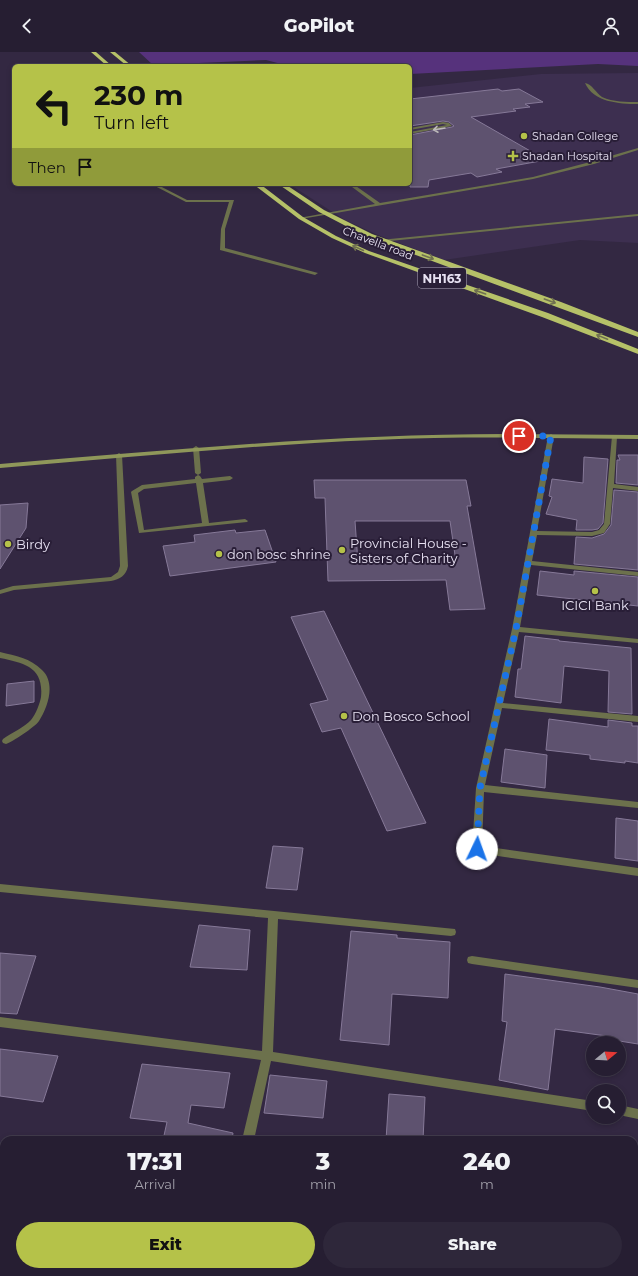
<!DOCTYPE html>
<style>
:root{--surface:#261e32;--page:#2e273a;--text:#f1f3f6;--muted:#a4a2ac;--line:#423c4d;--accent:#b5c249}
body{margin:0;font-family:Montserrat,sans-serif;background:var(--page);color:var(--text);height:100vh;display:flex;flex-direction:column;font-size:15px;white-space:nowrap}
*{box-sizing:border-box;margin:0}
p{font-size:13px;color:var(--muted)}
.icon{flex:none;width:22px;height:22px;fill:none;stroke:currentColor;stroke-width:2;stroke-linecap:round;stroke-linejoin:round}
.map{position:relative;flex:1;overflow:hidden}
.panel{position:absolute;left:0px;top:1084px;width:638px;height:140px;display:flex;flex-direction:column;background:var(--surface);border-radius:12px 12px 0 0;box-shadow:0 2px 6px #0003,0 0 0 1px var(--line)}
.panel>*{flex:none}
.top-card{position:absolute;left:12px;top:12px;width:400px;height:122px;border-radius:6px;box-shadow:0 2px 6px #0003,0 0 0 1px var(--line);background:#b5c249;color:#111;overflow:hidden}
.needle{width:26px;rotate:72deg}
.controls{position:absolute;left:586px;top:984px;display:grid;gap:8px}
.controls a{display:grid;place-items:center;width:40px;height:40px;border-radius:50%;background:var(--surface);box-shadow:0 2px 6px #0003,0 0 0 1px var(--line);font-size:20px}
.pin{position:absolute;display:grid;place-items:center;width:34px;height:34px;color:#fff;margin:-17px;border:2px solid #fff;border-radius:50%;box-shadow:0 1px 4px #0007}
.me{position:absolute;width:44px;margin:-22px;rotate:3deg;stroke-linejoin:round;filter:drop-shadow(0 0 3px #0008)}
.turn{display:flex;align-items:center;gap:14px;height:84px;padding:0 16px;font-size:18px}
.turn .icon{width:52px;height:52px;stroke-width:2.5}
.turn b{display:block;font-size:28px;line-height:34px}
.then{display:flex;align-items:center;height:38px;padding:0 16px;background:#0003;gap:8px;font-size:15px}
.eta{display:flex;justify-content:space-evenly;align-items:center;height:68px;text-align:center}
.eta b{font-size:24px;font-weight:800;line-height:28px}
.cta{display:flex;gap:8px;margin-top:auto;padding:8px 16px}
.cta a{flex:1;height:46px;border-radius:24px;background:var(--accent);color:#111;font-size:16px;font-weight:800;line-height:46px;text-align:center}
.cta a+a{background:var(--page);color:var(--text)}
header{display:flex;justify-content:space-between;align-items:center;height:52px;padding:0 16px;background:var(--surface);font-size:18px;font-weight:800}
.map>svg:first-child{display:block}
</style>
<header><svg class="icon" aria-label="back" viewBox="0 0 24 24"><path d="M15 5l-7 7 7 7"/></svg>GoPilot<svg class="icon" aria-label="person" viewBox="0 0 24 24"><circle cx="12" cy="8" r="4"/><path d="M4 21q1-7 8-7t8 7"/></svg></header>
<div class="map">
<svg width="638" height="1224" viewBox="0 0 638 1224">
<rect width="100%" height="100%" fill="#332842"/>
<path fill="#3d2f50" d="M638,21V191L580,188L444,208L378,183L345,168L289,132H410V36L541,22Z"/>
<path fill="#56327c" d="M139,0H638V14L598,12L410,22V14H289L266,8L153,13Z"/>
<path fill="#5e526f" stroke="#867998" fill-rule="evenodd" d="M498,37L502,39L519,37L543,50L525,52L530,55L513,57L516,59L471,65L546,108L496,117L502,120L477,125L471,121L429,128L428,135H410V83L452,75L454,74L449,70L443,69L410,74V47Z
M618,403H638V433L616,431L617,408H620Z
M584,405L608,407L603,471L598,477L592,478H576L577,468L546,462L552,445L549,444L552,427L583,431Z
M314,428H466L471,454H467L485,557L450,558L446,528L328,529L325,446H315ZM355,469H450L456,510L358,511Z
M614,438L638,440V518L574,512L576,485L592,486L604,482L611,473Z
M28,451L26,476L0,517V453Z
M235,478L236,481L265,478L276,510L170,524L163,494L195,490L194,483Z
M540,519L574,523V519L638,525V554L537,543Z
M324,559L426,771L387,779L341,676L322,680L310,652L328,648L291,565Z
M525,584L559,588V589L631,596L632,662L608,660L609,619L564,614L561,651L515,645L518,617H521Z
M34,629V650L6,654L7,632Z
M549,667L608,675V668L632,671V674H638V711L625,709V711L590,707V703L546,698Z
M505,697L547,703L545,736L501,730Z
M616,766L638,769V809L615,806Z
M273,794L303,796L297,838L266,836Z
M199,873L250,878L247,918L190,915Z
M351,879L397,883V886L450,890L448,946L392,942L389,993L340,988Z
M0,901L36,904L17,962L0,961Z
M505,922L600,935L638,942V992L607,987V984L555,977L548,1038L499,1028L507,970L502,969Z
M0,997L58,1004L43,1050L0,1044Z
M142,1012L230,1021L224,1056L191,1053L188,1071L233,1081L232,1088H163L167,1070L130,1066Z
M270,1023L327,1029L323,1066L264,1061Z
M389,1042L425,1045L423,1088H386Z"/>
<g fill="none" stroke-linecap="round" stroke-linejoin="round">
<path fill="#6c714c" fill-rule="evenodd" d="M443,70L449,71L452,74L410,82V80L447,73L443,72L410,78V76Z
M638,96V98L594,112L533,127L301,167L299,166L375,152L348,132H353L380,151L533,125L590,110Z
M638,162V164L380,190L378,189L380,188Z
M119,401L122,403L128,514C126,524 120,527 111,529L14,538L0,542V538L13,534L111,525L118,520L120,514L116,403Z
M198,423L200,424L202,427L230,424L233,426L230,428L203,431L209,471L245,467L248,469L247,470L139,481L131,440L132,439L142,433L195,427V425ZM196,431L202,471L144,478L138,441L144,437Z
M0,600C16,604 30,606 42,618C56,631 48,655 39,669C35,675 12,690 6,692L3,691L2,689L3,687C11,681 25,675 31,668C36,662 40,651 41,645C44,615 24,611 0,606Z"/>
<path fill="#6c714c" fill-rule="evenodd" d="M585,31C592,32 596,41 602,45C613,50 627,50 638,50V52C619,52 593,50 585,31Z
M151,132H156L187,148H234L225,177V196L318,221L315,223L220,198L221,177L229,150H186Z
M551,382L554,384L537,479L592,480L599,478L604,472L612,384H616L617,385L614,432L638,435V439L613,436L610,472L604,481L592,484L537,483L532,509L638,520V524L531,513L520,575L638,587V591L519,580L503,651L638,664V670L502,656L485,733L638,750V756L484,740L482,794L638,816V824L477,801L474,799L472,797L476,736L512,577L548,384Z
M196,394L199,396L201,421L198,423L195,421L193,396Z
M0,832L455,877L456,880L455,883L451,884L278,867L273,1000L593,1049V1059L271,1009L254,1088H242L261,1008L0,975V965L262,999L268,866L0,840Z
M472,904L638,928V936L472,912L468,911L467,908L468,905Z
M619,1053L638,1057V1067L619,1063Z
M0,1121L4,1123V1135L0,1133Z
M212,1220H224L223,1224H211Z
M312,1220H337L338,1224H313Z"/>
<path fill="#8f975a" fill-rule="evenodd" d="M506,382L638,383V387C550,386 462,384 375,388C250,393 125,406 0,416V412C169,398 337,382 506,382Z"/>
<path fill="#b6c168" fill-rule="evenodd" d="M91,0H96L112,14H107Z
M110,0H115L132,14H127Z
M253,132H260L303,165L336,184L369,199L548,261L638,297V302L542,265L365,201L332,186L299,167Z
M278,132H285L324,158L372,182L561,250L638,280V285L367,185L319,160Z"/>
</g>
<defs><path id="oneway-shaft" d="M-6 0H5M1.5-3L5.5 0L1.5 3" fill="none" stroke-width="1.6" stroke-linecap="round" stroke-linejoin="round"/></defs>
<use stroke="#bdbab9" href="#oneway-shaft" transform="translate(439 77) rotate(171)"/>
<g stroke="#707050">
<use href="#oneway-shaft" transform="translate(358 196) rotate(-156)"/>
<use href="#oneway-shaft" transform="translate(428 205) rotate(20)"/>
<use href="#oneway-shaft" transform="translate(480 240) rotate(-161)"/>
<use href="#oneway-shaft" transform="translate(550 249) rotate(20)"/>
<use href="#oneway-shaft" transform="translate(602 285) rotate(-158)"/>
</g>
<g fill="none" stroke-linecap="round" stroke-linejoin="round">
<path stroke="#1a73e8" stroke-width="7" stroke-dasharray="0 12.6" d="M477,797L480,736L516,577L551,384H519"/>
</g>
<g fill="#b5c249" stroke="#291e37" stroke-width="1.5">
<circle cx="524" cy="84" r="4"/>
<path d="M511 98h4v4h4v4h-4v4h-4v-4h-4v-4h4z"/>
<circle cx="8" cy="492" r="4"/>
<circle cx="342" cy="498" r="4"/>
<circle cx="219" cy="502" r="4"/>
<circle cx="595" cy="539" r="4"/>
<circle cx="344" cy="664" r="4"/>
</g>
<g text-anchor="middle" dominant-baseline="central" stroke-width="4" stroke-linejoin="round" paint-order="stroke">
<g font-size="11" fill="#e8e2f3" stroke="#291e37" text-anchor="start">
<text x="532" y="84">Shadan College</text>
<text x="522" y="104">Shadan Hospital</text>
</g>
<g font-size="11" fill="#e8e2f3" stroke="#291e37">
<text transform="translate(378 191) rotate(21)">Chavella road</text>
</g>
<rect fill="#291e37" stroke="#afa7bb" stroke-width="1" x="418" y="216" width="48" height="20" rx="3"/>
<g font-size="12" font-weight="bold" fill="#e8e2f3">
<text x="442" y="226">NH163</text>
</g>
<g font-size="13" fill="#e8e2f3" stroke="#291e37" text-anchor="start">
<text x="350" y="491">Provincial House -<tspan x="350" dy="15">Sisters of Charity</tspan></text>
<text x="16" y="492">Birdy</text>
<text x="227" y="502">don bosc shrine</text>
<text x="595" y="553" text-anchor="middle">ICICI Bank</text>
<text x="352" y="664">Don Bosco School</text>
</g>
</g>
</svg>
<div class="controls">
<a><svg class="needle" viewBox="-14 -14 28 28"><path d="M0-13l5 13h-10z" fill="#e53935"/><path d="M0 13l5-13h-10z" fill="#a4a2ac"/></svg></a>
<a><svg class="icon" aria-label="search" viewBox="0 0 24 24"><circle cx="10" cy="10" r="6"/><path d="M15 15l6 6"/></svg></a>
</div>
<div class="pin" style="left:519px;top:384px;background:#d93025"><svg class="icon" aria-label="arrive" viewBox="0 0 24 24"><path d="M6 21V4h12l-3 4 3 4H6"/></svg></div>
<svg class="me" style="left:477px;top:797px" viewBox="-20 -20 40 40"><circle r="19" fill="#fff"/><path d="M0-13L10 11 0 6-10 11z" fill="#1a73e8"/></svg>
<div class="top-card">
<div class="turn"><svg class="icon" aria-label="left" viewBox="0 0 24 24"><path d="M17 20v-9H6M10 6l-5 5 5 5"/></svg><div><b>230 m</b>Turn left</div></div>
<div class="then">Then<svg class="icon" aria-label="arrive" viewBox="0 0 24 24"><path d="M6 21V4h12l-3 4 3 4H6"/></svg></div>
</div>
<section class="panel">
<div class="eta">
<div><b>17:31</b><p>Arrival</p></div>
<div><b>3</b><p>min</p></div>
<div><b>240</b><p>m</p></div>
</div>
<div class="cta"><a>Exit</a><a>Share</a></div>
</section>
</div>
